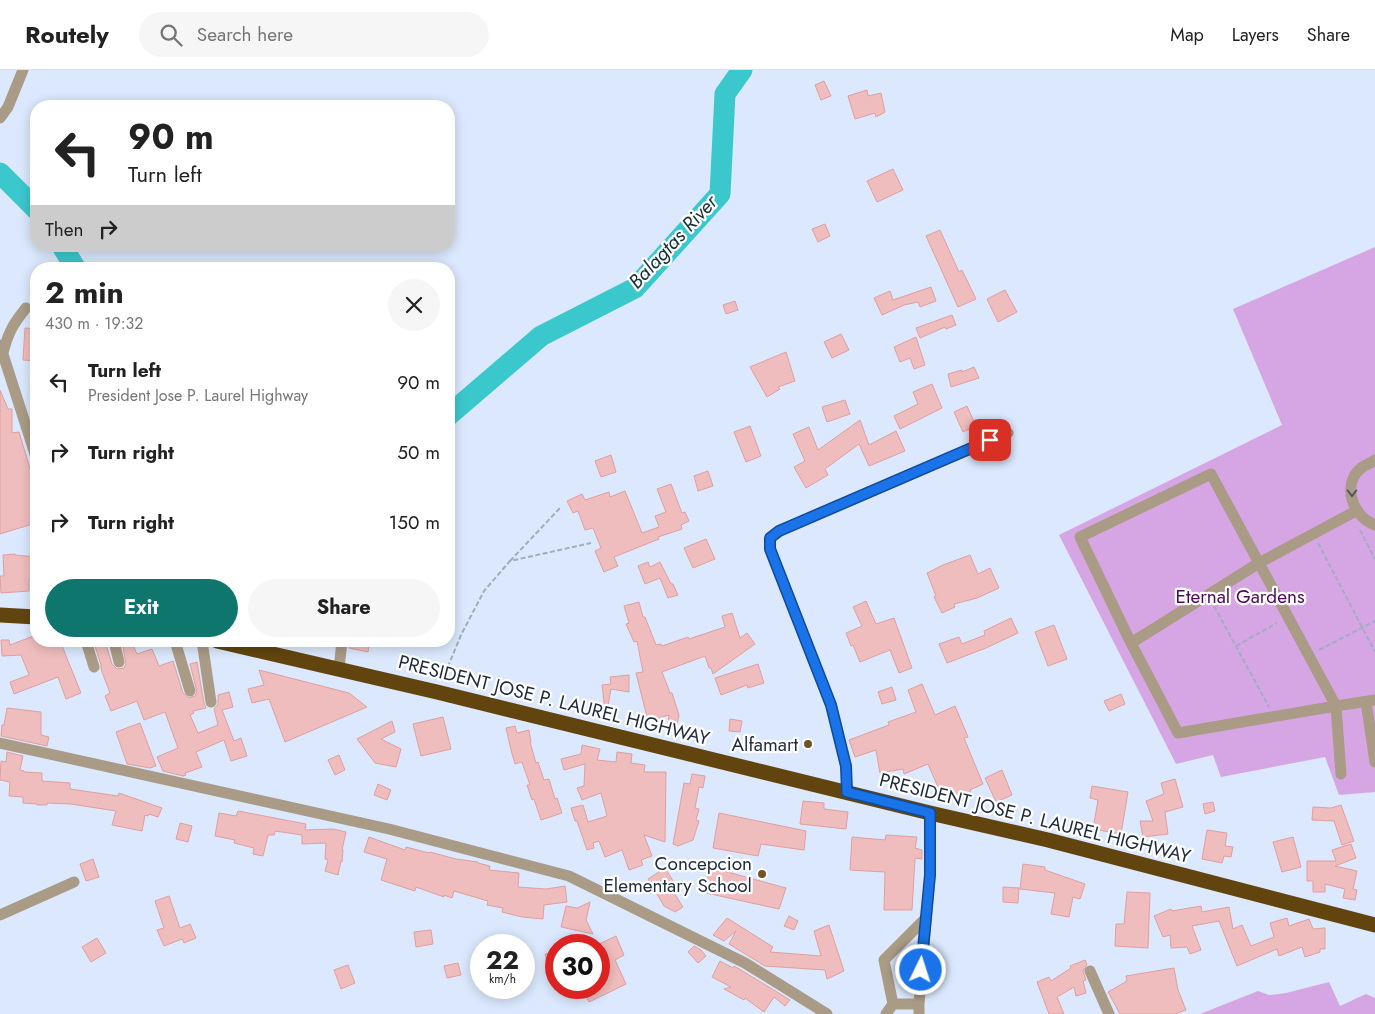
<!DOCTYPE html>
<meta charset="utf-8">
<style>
:root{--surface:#fff;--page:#f6f6f6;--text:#222;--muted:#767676;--line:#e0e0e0;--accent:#0f766e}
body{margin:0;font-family:Jost,sans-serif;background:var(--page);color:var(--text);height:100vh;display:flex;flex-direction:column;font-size:19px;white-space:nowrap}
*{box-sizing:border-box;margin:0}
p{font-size:16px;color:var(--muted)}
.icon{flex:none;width:28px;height:28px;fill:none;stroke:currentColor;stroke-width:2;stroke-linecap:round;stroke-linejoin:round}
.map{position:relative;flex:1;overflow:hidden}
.side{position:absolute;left:30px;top:192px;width:425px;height:385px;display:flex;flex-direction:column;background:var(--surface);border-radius:20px;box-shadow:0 2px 12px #0003}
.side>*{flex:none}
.banner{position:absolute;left:30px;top:30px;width:425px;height:152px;border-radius:20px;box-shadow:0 2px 12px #0003;background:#fff;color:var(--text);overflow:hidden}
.speed{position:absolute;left:470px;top:864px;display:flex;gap:10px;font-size:25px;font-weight:700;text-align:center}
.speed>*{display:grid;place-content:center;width:65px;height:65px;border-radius:50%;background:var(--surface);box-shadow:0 2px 12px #0003;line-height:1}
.speed small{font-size:12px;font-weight:400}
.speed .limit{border:8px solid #d22;background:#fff;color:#111}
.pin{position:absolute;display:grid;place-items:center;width:42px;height:42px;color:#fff;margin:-21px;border-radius:10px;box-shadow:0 2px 8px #0006}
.me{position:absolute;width:55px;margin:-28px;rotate:4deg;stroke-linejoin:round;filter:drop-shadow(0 0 4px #0008)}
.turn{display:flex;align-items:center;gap:18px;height:105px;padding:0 15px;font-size:22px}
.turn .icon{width:65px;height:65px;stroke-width:2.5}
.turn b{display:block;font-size:35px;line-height:42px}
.then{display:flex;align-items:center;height:48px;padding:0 15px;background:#0003;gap:10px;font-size:19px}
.round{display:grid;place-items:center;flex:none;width:52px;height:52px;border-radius:26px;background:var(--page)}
.headline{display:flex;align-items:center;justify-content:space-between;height:85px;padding:0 15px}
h1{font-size:30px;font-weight:700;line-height:38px}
.cta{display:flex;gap:10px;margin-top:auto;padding:10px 15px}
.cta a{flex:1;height:58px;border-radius:30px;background:var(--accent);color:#fff;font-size:20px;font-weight:700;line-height:58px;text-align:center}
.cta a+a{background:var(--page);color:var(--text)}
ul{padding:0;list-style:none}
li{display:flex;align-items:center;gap:15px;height:70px;padding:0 15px}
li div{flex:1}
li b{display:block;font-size:19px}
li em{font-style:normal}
header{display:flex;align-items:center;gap:30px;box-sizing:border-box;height:70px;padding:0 25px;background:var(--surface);border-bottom:1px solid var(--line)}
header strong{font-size:24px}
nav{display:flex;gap:28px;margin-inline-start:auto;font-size:18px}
.search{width:350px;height:45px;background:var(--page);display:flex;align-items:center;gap:12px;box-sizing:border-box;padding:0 18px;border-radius:28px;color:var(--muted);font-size:19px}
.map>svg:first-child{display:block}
</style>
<header>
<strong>Routely</strong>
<div class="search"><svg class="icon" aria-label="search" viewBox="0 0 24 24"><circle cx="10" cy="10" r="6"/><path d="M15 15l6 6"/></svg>Search here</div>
<nav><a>Map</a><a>Layers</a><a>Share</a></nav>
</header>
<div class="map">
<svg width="1375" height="944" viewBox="0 0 1375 944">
<rect width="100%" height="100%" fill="#dbe8fd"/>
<path fill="#d6a6e4" d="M1375,177V722L1339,725L1325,687L1221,707L1213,685L1176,694L1059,465L1282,355L1233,239Z
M1329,912L1340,936L1366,924L1375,928V944H1200L1258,921L1269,925L1286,923Z"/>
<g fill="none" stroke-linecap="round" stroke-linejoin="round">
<path stroke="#3bc8cd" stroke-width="21" d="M0,103L36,139
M62,176L76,199
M449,345L541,266L635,218L720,124L725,24L742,0"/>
</g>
<path fill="#efbdbd" stroke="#e09f9f" d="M824,11L831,26L821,30L815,15Z
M867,20L868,26L881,23L885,42L876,47L875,43L855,49L848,26Z
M893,99L903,120L877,132L867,111Z
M825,154L830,166L818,172L812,159Z
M940,160L959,202L962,200L976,229L958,237L926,166Z
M931,217L936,231L920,237L918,232L904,235L882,245L874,228L890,221L893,230Z
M1005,220L1017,242L998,252L987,229Z
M735,231L738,240L726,244L723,235Z
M952,245L956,255L946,259L945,257L920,268L916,258Z
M25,258L36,259V291L23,290Z
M841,264L849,280L832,288L824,272Z
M916,267L925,295L914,299L910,288L900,292L894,277Z
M786,282L795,311L778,317L780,319L767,327L750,297Z
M974,297L979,308L951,317L948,304L962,300V302Z
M932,314L942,338L900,359L894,346L918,334L913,322Z
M0,320L8,339H12V363L19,362L32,405H30L36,421V428L33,430L36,439V453L0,464Z
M845,330L850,344L827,352L822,337Z
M967,336L976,356L963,362L954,342Z
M860,350L869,375L896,361L905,381L869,396L859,374L825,399L828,405L806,418L794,397L805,391L793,364L809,357L818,380Z
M750,356L761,386L746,392L734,362Z
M611,385L616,402L601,407L595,391Z
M708,401L713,416L698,421L694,406Z
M671,414L682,443L685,442L689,451L681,455L682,459L658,467L659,469L614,487L618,496L604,502L595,481L601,478L593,458L585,460L578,441L573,443L567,431L582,424L585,430L609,422L610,427L625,421L642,463L659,457L655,446L666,442L657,419Z
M706,469L715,489L693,498L684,478Z
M15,484V485L36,487V510H29V521L1,523L0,506H4L3,485Z
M970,485L978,504L990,498L999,518L977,528L954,534L955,537L942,543L934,527L936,526L927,503L943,495Z
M648,492L650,497L660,492L671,514H673L678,525L668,528L660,508L645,514L638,496Z
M866,531L876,554L894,548L912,598L899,603L890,580L860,592L853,575L851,576L846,563L862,556L853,537Z
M639,532L643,547H645L656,575L661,574L662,576L688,567L689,569L725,557L722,546L732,543L740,568L747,563L755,574L713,604L711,598H709L705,586L662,602L670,623H672L679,645L677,655L668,654L669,645L648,651L636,603L643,602L637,571L634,572L626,554L629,553L624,536Z
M1011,548L1018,563L986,578L947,593L939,574L959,567L962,574L985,565L984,561Z
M1054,555L1067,589L1048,596L1035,562Z
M36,565V571H60L81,623L66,629L58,607L14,624L10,612L29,605L21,585L2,586L1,570H9L10,575Z
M98,571H105L112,594L117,599L124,598L126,594L123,577L132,573L137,584L152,579L159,596L173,591L183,623L189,628L195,626L197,622L190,594L197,592L204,633L206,638L193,641L194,643L190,645L198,663L218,655L214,639L218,634V625L229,622L233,637L222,640L234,671L241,668L247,686L231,691L224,670L196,682L202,697L185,703L186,705L183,706L163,701L157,687L178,678L165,642L144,650L137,631L111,641L105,626L110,623L101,599V595L94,573Z
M349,571H370L368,582L349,578Z
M758,594L764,613L748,618L747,615L721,625L715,608Z
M259,600L349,623L367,637L285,672L269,629L252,633L248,619L264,615Z
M629,605V622L611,619L607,641H605L602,615L611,614L610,607Z
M922,614L935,645L955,636L968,667L964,668L983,714L970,720L972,727L958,732L953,719L941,724L928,694L904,704L903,699L880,703L876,680L855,687L849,670L889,655L888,652L916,642L908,620Z
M892,617L896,630L882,634L878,622Z
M1121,624L1125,634L1109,641L1104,631Z
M7,638L41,642V665L49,667L47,676L1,666L2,655H4Z
M443,647L451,679L421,686L413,654Z
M730,649L742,651L740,662L729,661Z
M392,651L395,662L381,669L401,679L396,697L375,693L357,669Z
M140,653L156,696L150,698L127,694L116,662Z
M515,656L517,663L529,660L531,672H530L536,693L538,692L544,710L549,709L555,729L557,728L562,743L541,750L534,729L532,730L527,715H530L522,692L515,694L511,680L506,658Z
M582,675L600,679L597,690L616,692L617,682L632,684L631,693L645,695L644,702H666L665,772L644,765L652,786L641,790L643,795L629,800L622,780L605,787L599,771L593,773L594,778L587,780L577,751H575L571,738L583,735L588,752L607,746L601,723L582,730L577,718L584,716L585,694L564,700L561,689L581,684Z
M7,682L23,686L20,700L24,701V702L42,703V711L70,713V719L118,726L119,723L162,738L158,747L149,744L148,746L145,745L142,761L112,755L116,741L71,734L47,733V735H37V734L23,733V727L9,726L10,712L0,710L1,691L6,692Z
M339,685L345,700L335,705L328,690Z
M1002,700L1012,725L996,732L985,708Z
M692,704L705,706L703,718L699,717L695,738L699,739L696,750L699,751L693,770L678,776L673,774L684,713L690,714Z
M1175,709L1183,737L1165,742L1168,764L1143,767L1140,751H1153L1146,731L1164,724L1161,713Z
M378,714L391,720L387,730L374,725Z
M1092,716L1128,722L1121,764L1093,759L1098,730L1090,728Z
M803,731L824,733V739L848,742L846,759L800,754Z
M1213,732L1215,741L1205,744L1203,734Z
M1341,735L1354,771L1342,775L1334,751L1312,750L1313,737L1331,738Z
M238,741L306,754L305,760L333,759L346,762L342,780H343L342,792L341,791L338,805L325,801L328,790L325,789L326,773L302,774V765L275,761L274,765H268L263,786L253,784L254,778L234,773L235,770L215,766L219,743L236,746Z
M719,743L806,761L804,780L761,774L758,786L713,778Z
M180,753L192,756L188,772L176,769Z
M1207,760L1227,763L1225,776L1233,777L1231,787L1224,786L1222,793L1202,789Z
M886,765L917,767L915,778L922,780V789L915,788L912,840H884L885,802L850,800L852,767L885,770Z
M369,767L405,780L406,777L429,783L430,782L456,789L478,792V793L490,796L489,800L519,803L518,817L546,819L565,816L567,832L544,835L543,849L522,847L502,842L503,838L487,835L488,831L454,821L452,828L444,825V827L416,817L415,821L381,810L387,789L364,782Z
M1293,767L1301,797L1282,802L1273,772Z
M1351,774L1356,788L1335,796L1357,801L1353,819L1357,820L1355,830L1343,828L1345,819L1325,814V822H1313V811H1307V791H1336L1332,780Z
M93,789L99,807L86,811L80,794Z
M1023,794L1045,797V800L1085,814L1080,829L1073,827L1069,847L1051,844L1055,823L1020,819Z
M709,797L786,818L779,839L706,823Z
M665,798L675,814L678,817L672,820L683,837L675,842L664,836L648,809Z
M1003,817L1019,818L1018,833L1003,832Z
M1127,822L1150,823L1148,878L1115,876L1116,854H1124Z
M169,826L180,858L190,854L196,868L184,873L182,869L164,876L157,860L164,858L155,831Z
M590,832L586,850L593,864L561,857L566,836L577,838Z
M1201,836L1202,842L1229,837L1233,859L1242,855L1251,876L1274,867L1270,853L1287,848L1289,856L1309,849L1313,859L1325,858V879H1320V882L1305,887L1302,877L1279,886L1277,879L1237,896L1219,851L1192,856L1201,880L1190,884L1187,877L1171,878L1170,865L1163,867L1154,846L1171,839L1172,841Z
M789,846L798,851L794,860L784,856Z
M727,848L773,877L770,882L821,886L814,861L829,855L844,901L827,909L825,900L765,896L729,874L736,861L724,871L713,865Z
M431,860L433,874L416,877L414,862Z
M616,866L624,885L615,890L626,914L589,932L582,918H599V874Z
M97,868L106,883L91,892L82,877Z
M694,876L701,880L706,886L698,893L688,882Z
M556,881V893L548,895L545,884Z
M1085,890L1087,894L1083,901L1086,910L1083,911L1086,923L1076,926L1074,917L1057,927L1064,944H1049L1037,912L1049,907L1051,911L1071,898L1070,896Z
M720,891L733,898L734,896L741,900L790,930L785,936L774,927L764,942L745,928L744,930L724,919L731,917L712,907Z
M458,893L461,905L447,908L444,896Z
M348,895L355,913L341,919L334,900Z
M1174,898L1178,920L1186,940L1175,944H1120L1108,922L1127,911L1126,906Z"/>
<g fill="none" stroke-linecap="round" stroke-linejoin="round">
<path stroke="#a0acc1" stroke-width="2" stroke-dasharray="5 2.5" stroke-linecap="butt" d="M1360,460L1375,489
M1318,473L1375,582
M510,491L560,438
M1214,536L1269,637
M1236,576L1277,553
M1319,580L1375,551
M442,611L461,565L484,521L510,491L591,473"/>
<path stroke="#a99b85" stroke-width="11" d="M0,48L8,37L23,0
M0,275L36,387
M3,283C8,263 13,254 26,238
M1375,390C1371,393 1365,395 1361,398C1341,415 1353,447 1375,455
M1356,441L1259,493L1336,636L1375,630
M86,571L94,597
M114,571L119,592
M175,571L190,621
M202,571L211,632
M1131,573L1259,493L1211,404L1080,467L1131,573L1178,663L1336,636L1341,704
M339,599L342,571
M1366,632L1375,692
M0,673L389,759L569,806L745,893L827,944
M847,722L846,696L831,635L770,479V468L779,461L1008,363
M0,845L74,812
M1090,901L1109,944
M893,934H919
M886,944L893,934L884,890L925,849
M919,944V934L930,805V743"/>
<path stroke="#62450e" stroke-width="15" d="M0,545L36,547
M217,571L437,622L930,743L1048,770L1375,855"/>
</g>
<defs><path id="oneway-chevron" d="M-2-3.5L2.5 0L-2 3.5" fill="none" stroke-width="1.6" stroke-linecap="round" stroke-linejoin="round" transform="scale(1.25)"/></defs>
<use stroke="#56575a" href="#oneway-chevron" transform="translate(1352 423) rotate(90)"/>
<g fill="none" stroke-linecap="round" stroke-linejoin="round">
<g stroke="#114b97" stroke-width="12">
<path id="route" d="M921,900L930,805V743L847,722L846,696L831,635L770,479V468L779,461L990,370"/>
</g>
<use href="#route" stroke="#1a73e8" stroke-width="9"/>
</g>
<g fill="#705528" stroke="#fff" stroke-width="2">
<circle cx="808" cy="674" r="5"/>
<circle cx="762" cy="804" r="5"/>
</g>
<g text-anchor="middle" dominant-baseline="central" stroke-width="4.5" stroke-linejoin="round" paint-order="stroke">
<g font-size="19" fill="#4d085c" stroke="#fff">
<text x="1240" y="526">Eternal Gardens</text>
</g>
<g font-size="19" fill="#1e2a3d" stroke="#fff">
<text transform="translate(554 630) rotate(14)">PRESIDENT JOSE P. LAUREL HIGHWAY</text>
<text transform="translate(1035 748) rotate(14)">PRESIDENT JOSE P. LAUREL HIGHWAY</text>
</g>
<g font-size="19" fill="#1e2a3d" stroke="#fff" text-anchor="end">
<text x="798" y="674">Alfamart</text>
<text x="752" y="793">Concepcion<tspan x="752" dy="22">Elementary School</tspan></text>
</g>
<g font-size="20" font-style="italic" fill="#143132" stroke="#fff">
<text transform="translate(673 172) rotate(-47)">Balagtas River</text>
</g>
</g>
</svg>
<div class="speed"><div>22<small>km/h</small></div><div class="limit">30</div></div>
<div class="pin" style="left:990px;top:370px;background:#d93025"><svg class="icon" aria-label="arrive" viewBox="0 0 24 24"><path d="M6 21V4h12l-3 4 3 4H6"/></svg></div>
<svg class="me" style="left:921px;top:900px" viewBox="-20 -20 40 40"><circle r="17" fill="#1a73e8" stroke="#fff" stroke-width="3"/><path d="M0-11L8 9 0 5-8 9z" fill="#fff"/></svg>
<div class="banner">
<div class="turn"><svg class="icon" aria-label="left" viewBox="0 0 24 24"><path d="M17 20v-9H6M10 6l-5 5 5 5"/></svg><div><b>90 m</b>Turn left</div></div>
<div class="then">Then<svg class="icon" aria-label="right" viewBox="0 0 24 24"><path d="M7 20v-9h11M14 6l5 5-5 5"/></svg></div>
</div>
<section class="side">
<div class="headline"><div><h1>2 min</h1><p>430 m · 19:32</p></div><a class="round"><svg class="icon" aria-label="close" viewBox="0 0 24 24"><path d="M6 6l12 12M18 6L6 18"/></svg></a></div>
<ul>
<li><svg class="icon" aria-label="left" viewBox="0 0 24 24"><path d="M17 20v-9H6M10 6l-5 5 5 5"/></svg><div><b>Turn left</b><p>President Jose P. Laurel Highway</p></div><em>90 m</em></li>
<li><svg class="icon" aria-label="right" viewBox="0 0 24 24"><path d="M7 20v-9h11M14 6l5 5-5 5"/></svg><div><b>Turn right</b></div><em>50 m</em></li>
<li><svg class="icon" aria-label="right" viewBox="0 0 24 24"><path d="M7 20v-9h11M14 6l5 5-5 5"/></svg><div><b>Turn right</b></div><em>150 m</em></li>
</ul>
<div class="cta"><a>Exit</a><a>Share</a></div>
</section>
</div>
